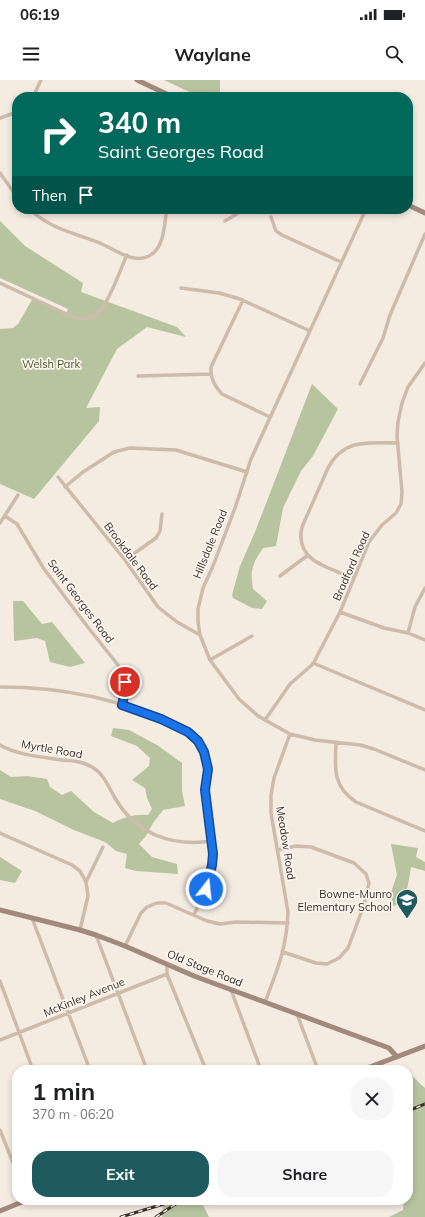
<!DOCTYPE html>
<meta charset="utf-8">
<style>
:root{--surface:#fff;--page:#f6f6f6;--text:#202124;--muted:#757577;--accent:#1f5a5e}
body{margin:0;font-family:Mulish,sans-serif;background:var(--page);color:var(--text);height:100vh;display:flex;flex-direction:column;font-size:15px;white-space:nowrap}
*{box-sizing:border-box;margin:0}
p{font-size:13px;color:var(--muted)}
.icon{flex:none;width:22px;height:22px;fill:none;stroke:currentColor;stroke-width:2;stroke-linecap:round;stroke-linejoin:round}
.map{position:relative;flex:1;overflow:hidden}
.sheet{position:absolute;left:12px;top:985px;width:401px;height:140px;display:flex;flex-direction:column;background:var(--surface);border-radius:16px;box-shadow:0 2px 6px #0003}
.sheet>*{flex:none}
.top-card{position:absolute;left:12px;top:12px;width:401px;height:122px;border-radius:16px;box-shadow:0 2px 6px #0003;background:#00695c;color:#fff;overflow:hidden}
.pin{position:absolute;display:grid;place-items:center;width:34px;height:34px;color:#fff;margin:-17px;border:2px solid #fff;border-radius:50%;box-shadow:0 1px 4px #0007}
.me{position:absolute;width:44px;margin:-22px;rotate:16deg;stroke-linejoin:round;filter:drop-shadow(0 0 3px #0008)}
.turn{display:flex;align-items:center;gap:14px;height:84px;padding:0 20px;font-size:18px}
.turn .icon{width:52px;height:52px;stroke-width:2.5}
.turn b{display:block;font-size:28px;line-height:34px}
.then{display:flex;align-items:center;height:38px;padding:0 20px;background:#0003;gap:8px;font-size:15px}
.round{display:grid;place-items:center;flex:none;width:42px;height:42px;border-radius:16px;background:var(--page)}
.headline{display:flex;align-items:center;justify-content:space-between;height:68px;padding:0 20px}
h1{font-size:24px;font-weight:700;line-height:30px}
.button{display:flex;gap:8px;margin-top:auto;padding:8px 20px}
.button a{flex:1;height:46px;border-radius:16px;background:var(--accent);color:#fff;font-size:16px;font-weight:700;line-height:46px;text-align:center}
.button a+a{background:var(--page);color:var(--text)}
.status{display:flex;justify-content:space-between;align-items:center;height:28px;padding:0 20px;background:var(--surface);direction:ltr}
.status svg{height:11px;fill:currentColor}
header{display:flex;justify-content:space-between;align-items:center;height:52px;padding:0 20px;background:var(--surface);font-size:18px;font-weight:700}
.map>svg:first-child{display:block}
</style>
<div class="status"><b>06:19</b><svg viewBox="0 0 49 12"><path d="M0 12V9h3v3zM5 12V6h3v6zM10 12V3h3v9zM15 12V0h3v12zM26 1h20v11H26zM47 4h2v5h-2z"/></svg></div>
<header><svg class="icon" aria-label="menu" viewBox="0 0 24 24"><path d="M4 6h16M4 12h16M4 18h16"/></svg>Waylane<svg class="icon" aria-label="search" viewBox="0 0 24 24"><circle cx="10" cy="10" r="6"/><path d="M15 15l6 6"/></svg></header>
<div class="map">
<svg width="425" height="1137" viewBox="0 0 425 1137">
<rect width="100%" height="100%" fill="#f4ebe1"/>
<path fill="#b8c4a0" d="M164,0H220V17H200Z
M0,141L25,166L83,203L81,212L177,247L186,257L147,247L117,269L86,328L100,327L99,341L34,419L0,404V249L13,248L18,244L33,218L66,234L68,229L0,198Z
M312,304L338,329L313,376L301,391L283,428L276,466L263,468C252,484 250,490 253,509L267,521L262,529L252,528L233,518L232,515L240,486L255,452Z
M13,521H23L42,544L52,542L85,583L70,587L50,582L45,561L37,558L14,561Z
M113,648L129,650L157,665L182,683V711L185,726L163,730L153,743L146,756L139,764L152,777L177,784L178,794L136,791L125,788L127,774L116,771L105,762L74,750L35,731L0,719V690L11,697L27,696L47,699L50,707L62,715L71,711L94,732L113,743C124,737 135,734 148,735L152,729L147,718L145,708L132,700L149,686L150,678L137,666L111,656Z
M391,764L418,768L416,777L425,782V791L411,787L405,822L393,826L391,812L397,795Z
M0,777L22,791L15,803L0,800Z
M408,994C416,997 418,1003 425,1008V1137H389L403,1130L404,1120H408Z
M163,1120H207L203,1125L209,1137H162Z"/>
<g fill="none" stroke-linecap="round" stroke-linejoin="round">
<path stroke="#cdbbac" stroke-width="3.5" d="M33,17L41,0
M0,38L17,32
M0,93L17,117
M29,129C53,150 72,152 100,163C111,168 122,176 134,178C140,179 147,178 152,174C165,165 164,143 167,129
M366,129L251,379L235,428L213,486L203,508L198,529V542L200,555L210,580L239,619L258,636L290,654L315,660L360,665L374,669L425,690
M271,137L276,151L282,155L341,182
M225,141L245,129
M0,203L73,237C98,245 104,226 113,208C118,197 122,186 127,175
M181,208L219,213L240,219L310,251
M243,220L211,287C210,298 214,306 222,314L270,337
M138,296L211,294
M360,304L383,258L390,235L425,154
M58,397L125,480L158,527L177,542L200,555
M65,407L83,392L114,372L130,368L176,370L247,392
M5,436L17,444L44,489L87,546L118,585L124,598L125,607L122,625
M0,443L18,415
M125,480L156,458L160,451L162,434
M280,496L308,475
M354,498C329,488 294,481 302,447L328,388C344,358 368,363 398,363
M340,532L384,548L408,553L425,560
M408,553L415,527L425,508
M210,580L252,556
M313,583L425,630
M0,607C58,607 118,618 171,644C183,650 195,655 202,667C210,681 206,694 205,708C205,714 206,721 206,727C208,742 213,759 213,775C213,796 202,816 194,835
M265,640L290,604L313,584L340,532L369,462L382,445L396,433L401,424L402,412L397,356L398,342L402,323L408,307L425,283
M336,662C335,688 332,706 356,722L425,751
M0,665C16,675 43,677 62,680C73,681 82,681 92,687C104,694 108,706 115,718C136,754 171,767 212,761
M0,753L72,785L80,791L86,802
M278,770L296,766L311,767L354,783L366,794L369,803L364,825L348,868L339,878L327,884L316,883L283,872
M32,838L90,990
M80,850L88,816L86,802L103,767
M96,855L147,990
M125,866L141,833L147,827L157,823H166L207,841L220,844L236,842L288,843
M167,884V894L206,990
M0,901L33,990
M231,910L261,990
M265,922C277,891 287,867 288,832L271,733V715L274,698L290,654
M297,934L318,990
M0,960L167,894
M0,1050L17,1093"/>
<path stroke="#a18a7d" stroke-width="5" d="M137,0L173,17
M408,125L425,133
M0,830L80,850L96,855L125,866L194,896L389,968L397,977
M362,990L425,966
M0,1131L27,1120"/>
<g stroke="#3b302b" stroke-width="3">
<path id="rail" d="M408,1031L425,1024
M121,1137L177,1120
M156,1137L174,1125L185,1120"/>
</g>
<use href="#rail" stroke="#fbf5ee" stroke-width="1.5" stroke-dasharray="4.5" stroke-linecap="butt"/>
</g>
<g fill="none" stroke-linecap="round" stroke-linejoin="round">
<g stroke="#114b97" stroke-width="10">
<path id="route" d="M125,602V611L122,625L161,639L188,652L198,661L204,672L208,689L205,710L213,774L212,785L206,809"/>
</g>
<use href="#route" stroke="#1a73e8" stroke-width="7"/>
</g>
<defs>
<g id="school-pin" transform="scale(1.15)"><path d="M0 17L-7.5 6A9.5 9.5 0 1 1 7.5 6Z" fill="#1f5a5e" stroke="#fbf5ee"/><path d="M0-5L7-2L0 1L-7-2ZM-4 1L0 2.5L4 1V4Q0 6-4 4Z" fill="#fff"/></g>
</defs>
<g fill-rule="evenodd">
<use href="#school-pin" x="407" y="820"/>
</g>
<g text-anchor="middle" dominant-baseline="central" stroke-width="3.5" stroke-linejoin="round" paint-order="stroke">
<g font-size="11" fill="#4a5a2e" stroke="#fbf5ee">
<text x="51" y="284">Welsh Park</text>
</g>
<g font-size="11" fill="#3b302b" stroke="#fbf5ee">
<text transform="translate(210 464) rotate(-68)">Hillsdale Road</text>
<text transform="translate(131 476) rotate(53)">Brookdale Road</text>
<text transform="translate(351 486) rotate(-66)">Bradford Road</text>
<text transform="translate(81 521) rotate(53)">Saint Georges Road</text>
<text transform="translate(52 669) rotate(10)">Myrtle Road</text>
<text transform="translate(286 763) rotate(81)">Meadow Road</text>
<text transform="translate(205 888) rotate(22)">Old Stage Road</text>
<text transform="translate(84 917) rotate(-22)">McKinley Avenue</text>
</g>
<g font-size="11" fill="#3b302b" stroke="#fbf5ee" text-anchor="end">
<text x="392" y="814">Bowne-Munro<tspan x="392" dy="13">Elementary School</tspan></text>
</g>
</g>
</svg>
<div class="pin" style="left:125px;top:602px;background:#d93025"><svg class="icon" aria-label="arrive" viewBox="0 0 24 24"><path d="M6 21V4h12l-3 4 3 4H6"/></svg></div>
<svg class="me" style="left:206px;top:809px" viewBox="-20 -20 40 40"><circle r="17" fill="#1a73e8" stroke="#fff" stroke-width="3"/><path d="M0-11L8 9 0 5-8 9z" fill="#fff"/></svg>
<div class="top-card">
<div class="turn"><svg class="icon" aria-label="right" viewBox="0 0 24 24"><path d="M7 20v-9h11M14 6l5 5-5 5"/></svg><div><b>340 m</b>Saint Georges Road</div></div>
<div class="then">Then<svg class="icon" aria-label="arrive" viewBox="0 0 24 24"><path d="M6 21V4h12l-3 4 3 4H6"/></svg></div>
</div>
<section class="sheet">
<div class="headline"><div><h1>1 min</h1><p>370 m · 06:20</p></div><a class="round"><svg class="icon" aria-label="close" viewBox="0 0 24 24"><path d="M6 6l12 12M18 6L6 18"/></svg></a></div>
<div class="button"><a>Exit</a><a>Share</a></div>
</section>
</div>
